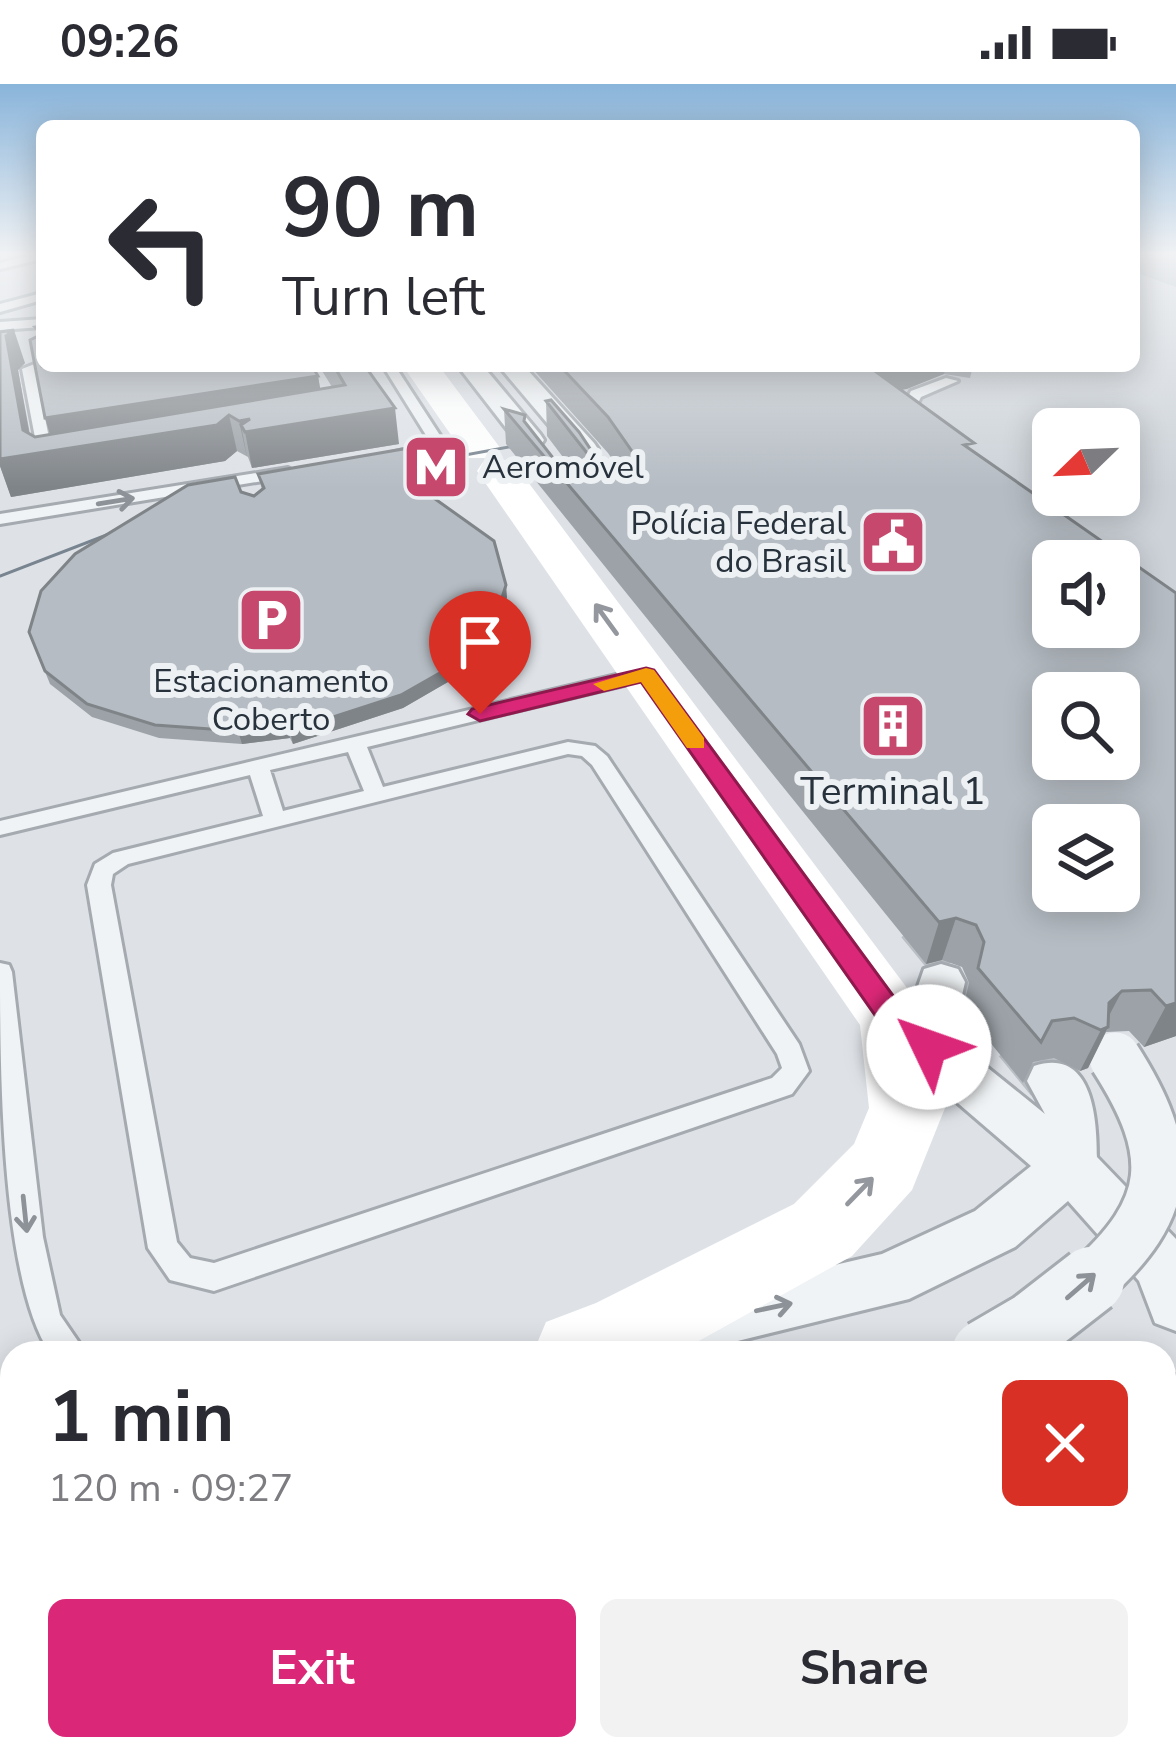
<!DOCTYPE html>
<meta charset="utf-8">
<style>
:root{--surface:#fff;--page:#f2f2f3;--text:#2b2b33;--muted:#7c7c81;--accent:#db2777}
body{margin:0;font-family:"Nunito Sans",sans-serif;background:var(--page);color:var(--text);height:100vh;display:flex;flex-direction:column;font-size:45px;white-space:nowrap}
*{box-sizing:border-box;margin:0}
p{font-size:39px;color:var(--muted)}
.icon{flex:none;width:66px;height:66px;fill:none;stroke:currentColor;stroke-width:2;stroke-linecap:round;stroke-linejoin:round}
.map{position:relative;flex:1;overflow:hidden}
.sheet{position:absolute;left:0px;top:1257px;width:1176px;height:420px;display:flex;flex-direction:column;background:var(--surface);border-radius:36px 36px 0 0;box-shadow:0 6px 30px #0003}
.sheet>*{flex:none}
.top-card{position:absolute;left:36px;top:36px;width:1104px;height:252px;border-radius:18px;box-shadow:0 6px 30px #0003;background:#fff;color:var(--text);overflow:hidden}
.needle{width:78px;rotate:247deg}
.fabs{position:absolute;left:1032px;top:324px;display:grid;gap:24px}
.fabs a{display:grid;place-items:center;width:108px;height:108px;border-radius:18px;background:var(--surface);box-shadow:0 6px 30px #0003;font-size:60px}
.pin{position:absolute;display:grid;place-items:center;width:102px;height:102px;color:#fff;margin:-123px -51px;border-radius:50% 50% 50% 0;rotate:-45deg;box-shadow:0 0 12px #0007}
.pin .icon{rotate:45deg}
.me{position:absolute;width:132px;margin:-66px;rotate:312deg;stroke-linejoin:round;filter:drop-shadow(0 0 9px #0008)}
.turn{display:flex;align-items:center;gap:42px;height:252px;padding:0 48px;font-size:54px}
.turn .icon{width:156px;height:156px;stroke-width:2.5}
.turn b{display:block;font-size:84px;line-height:102px}
.round{display:grid;place-items:center;flex:none;width:126px;height:126px;border-radius:18px;background:var(--page)}
.summary{display:flex;align-items:center;justify-content:space-between;height:204px;padding:0 48px}
h1{font-size:72px;font-weight:700;line-height:90px}
.button{display:flex;gap:24px;margin-top:auto;padding:24px 48px}
.button a{flex:1;height:138px;border-radius:18px;background:var(--accent);color:#fff;font-size:48px;font-weight:700;line-height:138px;text-align:center}
.button a+a{background:var(--page);color:var(--text)}
.status{display:flex;justify-content:space-between;align-items:center;height:84px;padding:0 60px;background:var(--surface);direction:ltr}
.status svg{height:33px;fill:currentColor}
.map>svg:first-child{display:block}
</style>
<div class="status"><b>09:26</b><svg viewBox="0 0 49 12"><path d="M0 12V9h3v3zM5 12V6h3v6zM10 12V3h3v9zM15 12V0h3v12zM26 1h20v11H26zM47 4h2v5h-2z"/></svg></div>
<div class="map">
<svg width="1176" height="1677" viewBox="0 0 1176 1677">
<rect width="100%" height="100%" fill="#dee2e7"/>
<path fill="#ccd2d8" fill-rule="evenodd" d="M1134,169H1176V932L1119,807V741H1053L545,282H1134ZM1053,345H1119V411H1053ZM1053,477H1119V543H1053ZM1053,609H1119V675H1053Z
M1176,1435V1677H980L979,1665H1164V1441Z"/>
<g fill="none" stroke-linecap="round" stroke-linejoin="round">
<path fill="#abb3bb" fill-rule="evenodd" d="M1134,169H1176V203L1134,188Z"/>
<path stroke="#babfc5" stroke-width="51" stroke-dasharray="51 26" stroke-linecap="butt" d="M921,837L1052,997"/>
<g stroke="#a4aab0" stroke-width="6">
<path id="lane" d="M39,169L42,175L0,185V179Z
M42,209V216L0,228V220Z
M42,235V243L0,246V238Z
M42,277V282H48L36,287L54,380L47,384L40,380L22,285Z
M383,282H395L443,356L435,367L381,377L374,373L425,361L429,356Z
M946,294L958,297L921,313L912,331L918,338L906,341L898,332L911,307Z
M288,384L296,389L293,392L0,440V430Z
M646,584L656,590L653,594L367,663L383,703L568,658L595,662L607,672L799,960L809,987L792,1010L214,1207L170,1196L148,1164L87,801L95,780L113,769L263,732L250,691L0,751V737ZM348,668L364,707L283,727L270,686ZM568,670L582,672L592,681L777,970L782,984L772,994L214,1179L190,1174L177,1158L111,801L113,790L128,780Z
M0,879L9,881L12,888L43,1153L60,1231L86,1269H50C0,1195 0,974 0,879Z
M1176,1555V1594L1164,1599V1560Z
M809,1665H904L909,1677H814Z
M975,1665H1032L1027,1677H970Z"/>
</g>
<g stroke="#a4aab0" stroke-width="6">
<path id="street" d="M458,282H483L540,350L544,356L540,362H520Z
M499,282H524L594,359L598,365L594,371H574Z
M941,880L958,885L965,898L952,955L1045,1030L1027,997L1034,982C1092,963 1097,1033 1097,1073L1176,1155V1247L1155,1239L1139,1197L1068,1117L1015,1163L909,1215L693,1268L672,1259L663,1239L672,1219L882,1170L975,1127L1031,1082L938,1002L920,1008L902,1002L895,988L900,968L878,949L871,936L878,923L895,917L911,922L924,885Z
M1176,1291V1363L1164,1368V1296Z
M225,1665H307L302,1677H220Z
M498,1665H582L577,1677H493Z"/>
</g>
<use href="#lane" fill="#f0f3f5" fill-rule="evenodd"/>
<use href="#street" fill="#f0f3f5" fill-rule="evenodd"/>
<path fill="#fff" fill-rule="evenodd" d="M403,282H439L501,365L495,374H467Z
M498,375L513,378L931,936L945,1024L912,1106L852,1172L677,1269H533L546,1238L596,1219L794,1120L854,1060L869,1024L860,941L477,387L483,378Z
M63,1665H178L173,1677H58Z"/>
<path stroke="#78848f" stroke-width="3" d="M389,385L536,358
M0,492L148,435"/>
<g stroke="#a4aab0" stroke-width="57" stroke-linecap="butt">
<path id="street-bridge-far1" d="M1088,1199C1173,1124 1176,1069 1115,974"/>
</g>
<g stroke="#a4aab0" stroke-width="72" stroke-linecap="butt">
<path id="street-bridge" d="M985,1269L1033,1241L1091,1196"/>
</g>
<use href="#street-bridge-far1" stroke="#f0f3f5" stroke-width="51"/>
<use href="#street-bridge" stroke="#f0f3f5" stroke-width="66"/>
</g>
<path fill="#9ca2a8" d="M35,243L318,292L320,305L332,303L319,282H365L399,360L252,384L248,373L237,367L225,377L11,413L0,382V248L25,279L18,286L30,350L35,353L50,351L38,252Z
M530,282H973L970,294L944,290L901,306L972,366L1176,952L1144,963L1129,947L1106,948L1088,984L1080,987L1054,974L1033,978L1023,999L963,925L969,899L962,883L942,876L926,880L506,360L504,325L525,339L568,393H578L547,352L546,317L603,384L619,385L608,369Z
M258,390L430,404L423,406L507,513L495,552L460,591L403,624L293,660L290,654L242,660L159,654L92,633L50,600L29,548L254,412L262,406Z"/>
<path fill="#7f8488" d="M14,246L25,279L18,286L33,370L55,367L45,334L318,292L324,327L395,324L399,360L252,384L245,348L241,341L247,373L239,337L229,331L237,367L225,377L11,413L0,382V375L23,346L6,252Z
M864,282H946L944,290L907,305L859,313Z
M428,392L430,404L412,408L410,397Z
M506,501L507,513L495,552L460,591L403,624L293,660L290,647Z
M287,641L290,654L242,660L238,647Z
M956,834L942,876L926,880L939,838Z
M1122,907L1102,945L1108,943L1088,984L1080,987L1101,946L1109,919Z
M1176,919V952L1144,963L1166,922Z"/>
<path fill="#b5bcc3" stroke="#7f8488" stroke-width="3" fill-rule="evenodd" d="M42,242V282H312L318,292L45,334L30,256L42,250L35,243Z
M14,246L6,252L23,346L35,353L345,301L334,282H365L395,324L245,348L241,341L250,335L239,337L229,331L217,341L0,375V248Z
M560,282H868L974,359L964,361L1176,509V919L1166,922L1151,906L1122,907L1109,919L1108,943L1101,946L1074,934L1052,937L1041,958L978,884L984,858L976,841L956,834L939,838L504,325L525,331L524,337L568,393H588L598,383L546,317L551,316L579,348L603,384L627,386L636,373L608,333ZM1053,477H1119V543H1053ZM1053,609H1119V675H1053ZM1053,741H1119V807H1053Z
M409,364L428,392L410,397L494,457L506,501L494,539L459,578L401,611L290,647L287,641L238,647L155,641L87,620L45,587L29,548L41,507L75,470L188,401L235,393L241,408L254,412L264,404L258,390Z"/>
<defs><path id="oneway-shaft" d="M-6 0H5M1.5-3L5.5 0L1.5 3" fill="none" stroke-width="1.6" stroke-linecap="round" stroke-linejoin="round" transform="scale(3)"/></defs>
<g stroke="#8c9298">
<use href="#oneway-shaft" transform="translate(116 417) rotate(-9)"/>
<use href="#oneway-shaft" transform="translate(25 1130) rotate(84)"/>
<use href="#oneway-shaft" transform="translate(1081 1202) rotate(-41)"/>
<use href="#oneway-shaft" transform="translate(774 1223) rotate(-12)"/>
</g>
<g stroke="#94989e">
<use href="#oneway-shaft" transform="translate(606 535) rotate(-126)"/>
<use href="#oneway-shaft" transform="translate(860 1107) rotate(-46)"/>
</g>
<linearGradient id="sky" x2="0" y2="1"><stop stop-color="#89b4da"/><stop offset="0.42" stop-color="#f0f2f4"/><stop offset="1" stop-color="#f0f2f4" stop-opacity="0"/></linearGradient>
<rect width="1176" height="404" fill="url(#sky)"/>
<path fill="#db2777" stroke="#8e194d" stroke-width="3" d="M646,584L654,586L905,928L944,963L940,972H918L884,944L641,598L480,637L468,630L472,625Z"/>
<path fill="#f59e0b" d="M646,584L654,586L704,654V664H687L641,598L604,607L593,600Z"/>
<defs>
<g id="metro-square" transform="scale(3.45)"><rect x="-9" y="-9" width="18" height="18" rx="4" fill="#c6486d" stroke="#edf1f4"/><path d="M-5.5 5V-5H-3L0 0L3-5H5.5V5H3V-.5L0 4L-3-.5V5Z" fill="#fff"/></g>
<g id="civic-square" transform="scale(3.45)"><rect x="-9" y="-9" width="18" height="18" rx="4" fill="#c6486d" stroke="#edf1f4"/><path d="M-.6-6.5H3V-4.5H.6V-3L4-1V1h2V6H-6V1h2V-1L-.6-3ZM-1.2 2.5V6h2.4V2.5Z" fill="#fff"/></g>
<g id="parking-square" transform="scale(3.45)"><rect x="-9" y="-9" width="18" height="18" rx="4" fill="#c6486d" stroke="#edf1f4"/><path d="M-3.5-5.5H1a3.5 3.5 0 0 1 0 7H-1V5.5H-3.5ZM-1-3.4V-.6H.8a1.4 1.4 0 0 0 0-2.8Z" fill="#fff"/></g>
<g id="building-square" transform="scale(3.45)"><rect x="-9" y="-9" width="18" height="18" rx="4" fill="#c6486d" stroke="#edf1f4"/><path d="M-4-6H4V6H1V3H-1V6H-4ZM-2.5-4.3h1.7v1.8h-1.7ZM.8-4.3h1.7v1.8H.8ZM-2.5-1h1.7V.8h-1.7ZM.8-1h1.7V.8H.8Z" fill="#fff"/></g>
</defs>
<g fill-rule="evenodd">
<use href="#metro-square" x="436" y="383"/>
<use href="#civic-square" x="893" y="458"/>
<use href="#parking-square" x="271" y="536"/>
<use href="#building-square" x="893" y="642"/>
</g>
<g text-anchor="middle" dominant-baseline="central" stroke-width="12" stroke-linejoin="round" paint-order="stroke">
<g font-size="33" fill="#28323c" stroke="#edf1f4" text-anchor="start">
<text x="482" y="383">Aeromóvel</text>
<text x="846" y="439" text-anchor="end">Polícia Federal<tspan x="846" dy="38">do Brasil</tspan></text>
<text x="271" y="597" text-anchor="middle">Estacionamento<tspan x="271" dy="38">Coberto</tspan></text>
</g>
<g font-size="39" fill="#28323c" stroke="#edf1f4">
<text x="893" y="707">Terminal 1</text>
</g>
</g>
</svg>
<div class="fabs">
<a><svg class="needle" viewBox="-14 -14 28 28"><path d="M0-13l5 13h-10z" fill="#e53935"/><path d="M0 13l5-13h-10z" fill="#7c7c81"/></svg></a>
<a><svg class="icon" aria-label="sound" viewBox="0 0 24 24"><path d="M4 9h4l5-4v14l-5-4H4zM17 9q2 3 0 6"/></svg></a>
<a><svg class="icon" aria-label="search" viewBox="0 0 24 24"><circle cx="10" cy="10" r="6"/><path d="M15 15l6 6"/></svg></a>
<a><svg class="icon" aria-label="layers" viewBox="0 0 24 24"><path d="M12 4l9 5-9 5-9-5zM3 14l9 5 9-5"/></svg></a>
</div>
<div class="pin" style="left:480px;top:630px;background:#d93025"><svg class="icon" aria-label="arrive" viewBox="0 0 24 24"><path d="M6 21V4h12l-3 4 3 4H6"/></svg></div>
<svg class="me" style="left:929px;top:963px" viewBox="-20 -20 40 40"><circle r="19" fill="#fff"/><path d="M0-13L10 11 0 6-10 11z" fill="#db2777"/></svg>
<div class="top-card">
<div class="turn"><svg class="icon" aria-label="left" viewBox="0 0 24 24"><path d="M17 20v-9H6M10 6l-5 5 5 5"/></svg><div><b>90 m</b>Turn left</div></div>
</div>
<section class="sheet">
<div class="summary"><div><h1>1 min</h1><p>120 m · 09:27</p></div><a class="round" style="background:#d93025;color:#fff"><svg class="icon" aria-label="close" viewBox="0 0 24 24"><path d="M6 6l12 12M18 6L6 18"/></svg></a></div>
<div class="button"><a>Exit</a><a>Share</a></div>
</section>
</div>
